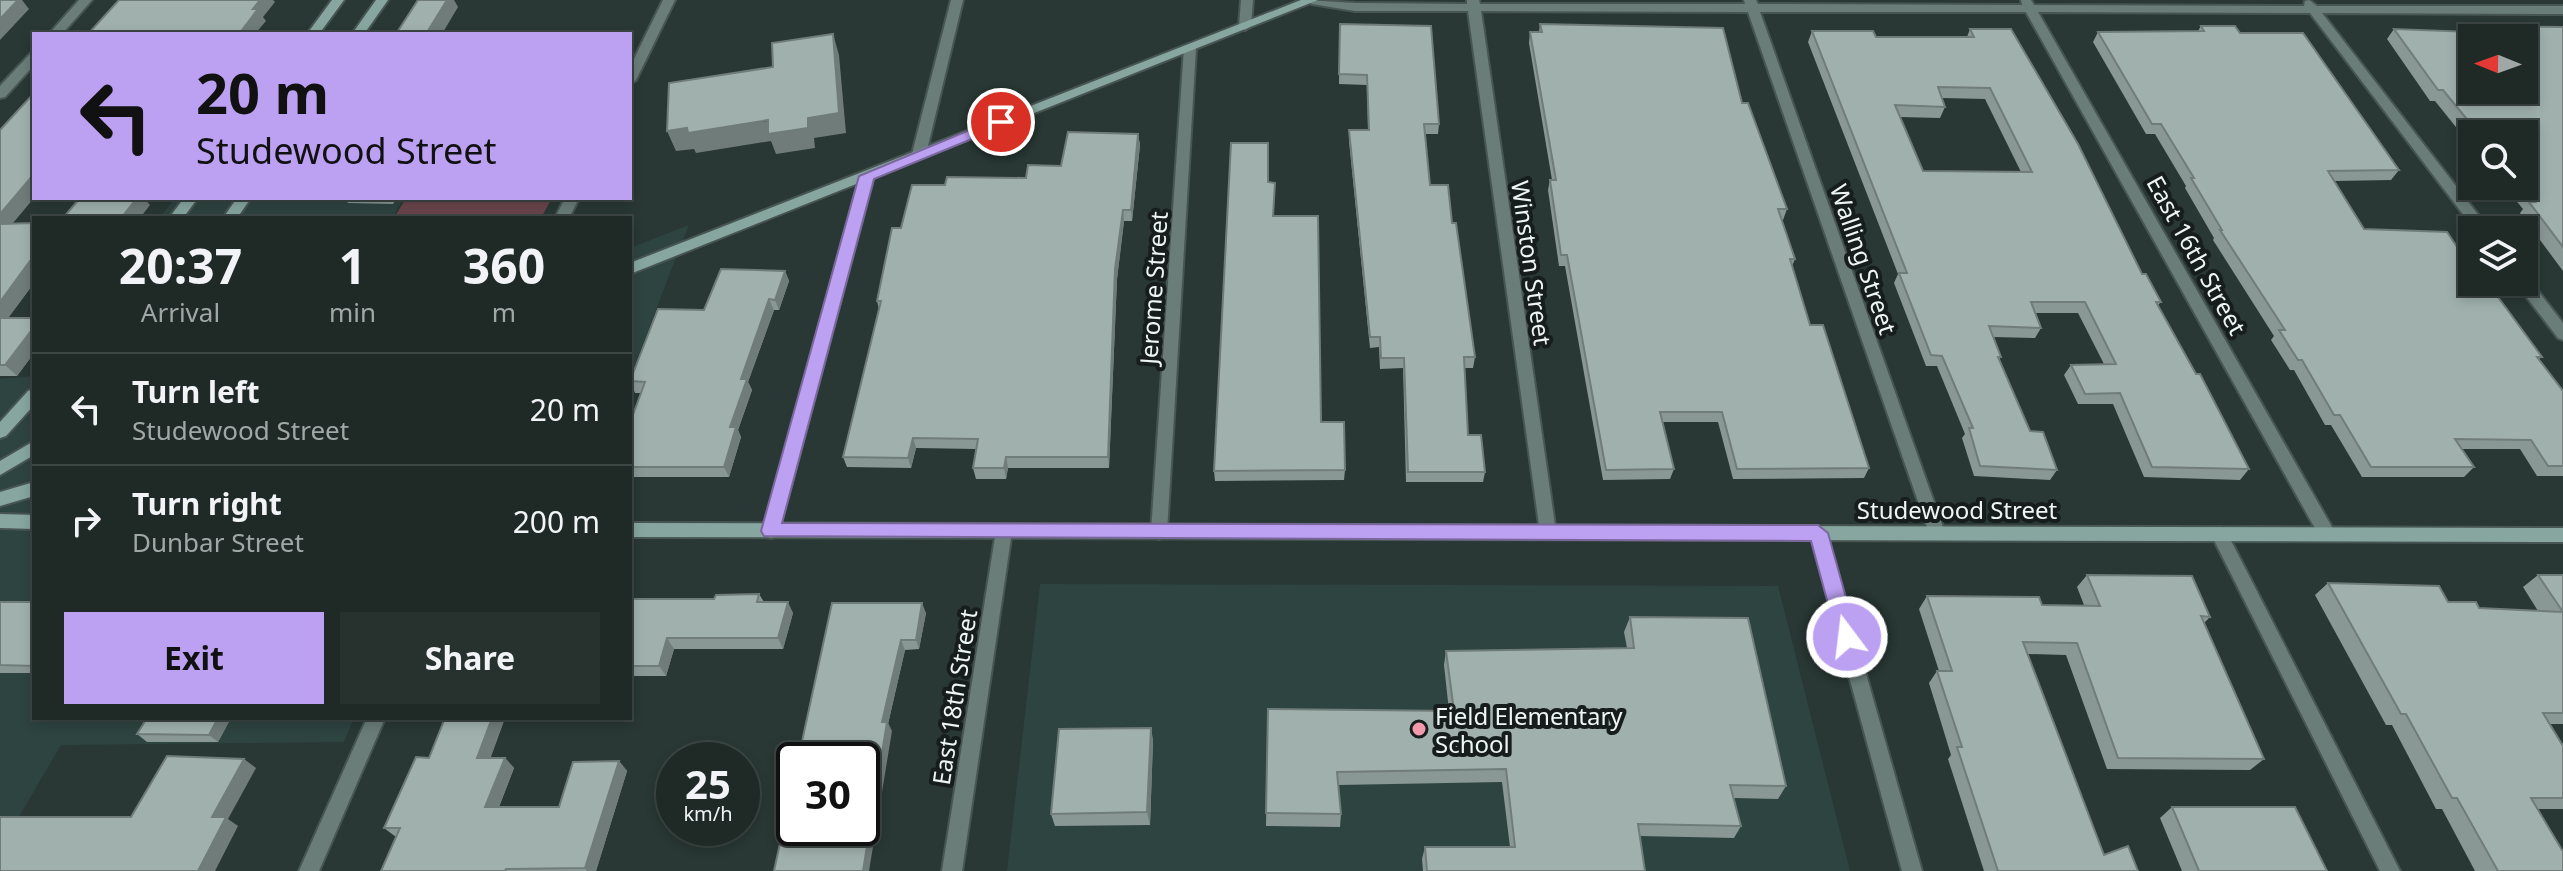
<!DOCTYPE html>
<style>
:root{--surface:#1f2a27;--page:#27322f;--text:#f1f3f6;--muted:#a1a7a7;--line:#3c4644;--accent:#bca0f2}
body{margin:0;font-family:"Noto Sans",sans-serif;background:var(--page);color:var(--text);height:100vh;display:flex;flex-direction:column;font-size:30px;white-space:nowrap}
*{box-sizing:border-box;margin:0}
p{font-size:26px;color:var(--muted)}
.icon{flex:none;width:44px;height:44px;fill:none;stroke:currentColor;stroke-width:2;stroke-linecap:round;stroke-linejoin:round}
.map{position:relative;flex:1;overflow:hidden}
.side{position:absolute;left:32px;top:216px;width:600px;height:504px;display:flex;flex-direction:column;background:var(--surface);border-radius:0px;box-shadow:0 4px 12px #0003,0 0 0 2px var(--line)}
.side>*{flex:none}
.hud{position:absolute;left:32px;top:32px;width:600px;height:168px;border-radius:0px;box-shadow:0 4px 12px #0003,0 0 0 2px var(--line);background:#bca0f2;color:#111;overflow:hidden}
.needle{width:52px;rotate:271deg}
.fabs{position:absolute;left:2458px;top:24px;display:grid;gap:16px}
.fabs a{display:grid;place-items:center;width:80px;height:80px;border-radius:0px;background:var(--surface);box-shadow:0 4px 12px #0003,0 0 0 2px var(--line);font-size:40px}
.speed{position:absolute;left:656px;top:742px;display:flex;gap:16px;font-size:40px;font-weight:700;text-align:center}
.speed>*{display:grid;place-content:center;width:104px;height:104px;border-radius:50%;background:var(--surface);box-shadow:0 4px 12px #0003,0 0 0 2px var(--line);line-height:1}
.speed small{font-size:20px;font-weight:400}
.speed .limit{border:4px solid #111;border-radius:12px;background:#fff;color:#111}
.pin{position:absolute;display:grid;place-items:center;width:68px;height:68px;color:#fff;margin:-34px;border:4px solid #fff;border-radius:50%;box-shadow:0 2px 8px #0007}
.me{position:absolute;width:88px;margin:-44px;rotate:345deg;stroke-linejoin:round;filter:drop-shadow(0 0 6px #0008)}
.turn{display:flex;align-items:center;gap:28px;height:168px;padding:0 32px;font-size:36px}
.turn .icon{width:104px;height:104px;stroke-width:2.5}
.turn b{display:block;font-size:56px;line-height:68px}
.eta{display:flex;justify-content:space-evenly;align-items:center;height:136px;text-align:center}
.eta b{font-size:48px;font-weight:700;line-height:56px}
.cta{display:flex;gap:16px;margin-top:auto;padding:16px 32px}
.cta a{flex:1;height:92px;border-radius:0px;background:var(--accent);color:#111;font-size:32px;font-weight:700;line-height:92px;text-align:center}
.cta a+a{background:var(--page);color:var(--text)}
ul{padding:0;list-style:none}
li{display:flex;align-items:center;gap:24px;height:112px;padding:0 32px;border-top:2px solid var(--line)}
li div{flex:1}
li b{display:block;font-size:30px}
li em{font-style:normal}
.map>svg:first-child{display:block}
</style>
<div class="map">
<svg width="2563" height="871" viewBox="0 0 2563 871">
<rect width="100%" height="100%" fill="#293834"/>
<path fill="#2e4440" d="M175,198H404L392,218H160Z
M689,225L670,273L630,378V248Z
M34,376V718H354L344,742L61,745L0,849V379Z
M1040,584L1778,586L1850,871H1007Z"/>
<path fill="#69454c" d="M406,198H552L541,218H394Z"/>
<g fill="none" stroke-linecap="round" stroke-linejoin="round">
<g stroke="#485653" stroke-width="4">
<path id="minor" d="M79,0H92L62,34H49Z
M663,0H675L636,80L630,84V67Z
M951,0H963L926,154L919,158L912,154Z
M1241,0H1253L1251,26L1245,30L1239,26Z
M1306,0L1355,3L1467,4V0H1479L1480,4H1745L1744,0H1756L1758,4L2022,5L2021,0H2031L2034,5L2304,6L2305,1L2309,0L2317,6H2563V14L2322,13L2490,230H2475L2310,13L2038,12L2333,529L2335,534L2333,539L2327,541L2321,539L2026,12H1760L1945,533L1943,538L1937,540L1931,538L1929,533L1748,12L1481,11L1556,532L1554,537L1548,539L1542,537L1540,532L1468,11H1355L1312,4Z
M1190,44L1196,48L1167,532L1165,537L1159,539L1153,537L1151,532L1184,48Z
M34,53V65L5,97L0,98V86L30,54Z
M867,171L874,176L779,531L777,536L771,538L765,536L763,531L860,176Z
M565,198H579L569,218H555Z
M2524,277L2528,278L2563,323V340L2558,338L2518,286L2516,282H2524Z
M1004,524L1010,526L1012,531L962,871H942L996,531L998,526Z
M1818,526L1824,528L1826,533L1922,871H1902L1810,533L1812,528Z
M2219,527L2225,529L2400,871H2380L2211,534L2213,529Z
M367,718H385L319,871H299Z"/>
</g>
<g stroke="#485653" stroke-width="4">
<path id="secondary" d="M332,0H344L319,34H307Z
M376,0H388L364,34H352Z
M1301,0H1318L630,274V263Z
M184,198H198L183,218H169Z
M237,198H251L237,218H223Z
M34,389V405L6,436L0,438V422L28,391Z
M34,441V455L0,475V461Z
M34,482V496L0,506V492Z
M0,514L34,515V529L0,528Z
M630,523L2563,528V542L630,537Z"/>
</g>
<use href="#minor" fill="#6a7d79" fill-rule="evenodd"/>
<use href="#secondary" fill="#87a6a0" fill-rule="evenodd"/>
</g>
<path fill="#8a9895" fill-rule="evenodd" d="M1340,24L1439,124L1438,134H1425L1430,185L1452,223L1475,357L1473,368H1464L1468,435L1485,472L1483,482H1406L1403,368L1380,369L1379,347L1370,348L1349,141V130H1368L1367,85L1339,84Z
M1540,24L1742,103L1787,209L1783,220H1781L1795,259L1792,266L1810,325L1869,468L1864,478L1733,479L1718,422H1662L1674,469L1670,479L1603,480L1565,266H1559L1548,190L1550,180H1552L1529,43L1530,32H1539Z
M2201,26L2240,33L2399,170L2391,180L2334,181L2364,229L2472,269L2542,357L2539,359L2563,391V476H2537L2520,449H2462L2474,467L2464,477H2362L2331,425H2325L2294,370H2290L2271,340L2274,336L2213,240L2214,238L2185,188L2186,186L2155,134H2146L2093,42L2098,32L2198,31Z
M2491,26L2563,27V271L2520,213L2523,209L2504,186H2524V134H2472V147L2435,101H2430L2387,39L2394,29L2486,32Z
M1970,29L2161,302L2158,305L2249,469L2240,480L2144,477L2113,404H2078L2064,375L2071,365L2104,364L2078,313H2035L2041,328L2035,338L1994,337L2001,357L1999,360L2030,431L2057,470L2050,480L1974,476L1962,438L1965,434L1937,366H1926L1894,283L1898,274L1808,42L1812,31L1876,37H1967ZM1942,98L1985,99L2021,172L1923,171L1900,117L1940,118L1945,107Z
M0,130L12,224L34,223V283L8,318H34V353L17,376H0Z
M1138,134L1140,145L1132,221H1124L1117,279L1109,468H1008L1006,479H976L973,468L976,449L916,448L911,468L847,467L843,457L879,309L877,301L901,228L945,185L1026,178L1061,166Z
M1268,182L1275,183L1273,216L1321,422L1345,470L1344,480L1215,481L1214,471Z
M344,198H397L393,204L348,203Z
M785,271L789,281L779,310H774L748,382L752,390L738,430L741,437L729,477H630V423L641,393H635L630,381L704,310Z
M2087,575L2210,617L2204,623L2264,759L2250,770L2107,769L2066,655L2028,654L2104,855L2138,871H1984L1948,759L1951,755L1929,683L1937,671H1939L1919,609L1927,596L2042,605H2084L2077,587Z
M2538,575H2563V724H2550L2563,746V809H2537L2563,871H2475L2442,809H2436L2392,725H2386L2315,595L2328,583L2479,608L2538,611L2523,587Z
M759,594L764,602L793,613L783,649H674L666,676H630V603L714,599Z
M0,602H34V673H0Z
M832,603L926,613L919,649L905,650L888,724L892,731Z
M1630,617L1786,786L1778,799L1734,798L1741,826L1734,838L1640,836L1645,871H1423L1422,859L1425,847H1510L1502,782L1338,785L1341,814L1340,827L1266,826L1268,709L1449,711L1444,665L1446,651L1627,648L1624,632Z
M70,718H231L218,742H147L137,734L144,722H75Z
M445,718H505L490,758H505L514,768L499,807H559L619,761L627,771L596,871H381L396,837L384,828L429,758Z
M1151,728L1153,741L1150,825L1055,826L1051,814Z
M2172,807L2327,871H2182L2160,818Z"/>
<path fill="#707c79" d="M18,0H22L29,9L0,40V19Z
M260,0H273L275,2L263,17L266,21L255,34H239L253,9Z
M447,0H454L458,7L442,34H426Z
M833,34L839,55L846,133L814,138L815,148L776,154L771,141L696,153L694,149L676,151L667,131L687,128L808,118Z
M1138,134L1140,145L1132,221L1131,210Z
M34,174V198L2,236L0,234V214Z
M129,198H144L150,205L140,218H121Z
M1123,210L1124,221L1117,279L1109,468L1108,457L1115,269Z
M30,261L34,265V283L0,329V302Z
M785,271L789,281L779,310L775,300Z
M769,299L774,310L748,382L752,390L738,430L741,437L729,477L724,467L730,427L741,379Z
M34,327V353L17,376L5,365Z
M913,438L916,448L911,468L908,458Z
M1006,457L1008,468L1006,479L1004,468Z
M788,602L793,613L783,649L778,638Z
M922,603L926,613L919,649L916,640Z
M667,638L674,649L666,676L659,666Z
M901,640L905,650L888,724L892,731L869,871H863L882,722Z
M218,718H231L218,742L209,735Z
M492,718H505L487,768L477,758Z
M1151,728L1153,741L1150,825L1147,812Z
M505,758L514,768L495,817L485,807Z
M244,759L256,768L228,819L238,826L215,871H198L212,817Z
M745,760L750,770L742,801V770Z
M619,761L627,771L596,871H587L585,868Z"/>
<path fill="#a0b1ad" stroke="#707c79" stroke-width="2" fill-rule="evenodd" d="M0,0H18L0,19Z
M119,0H260L253,9H258L239,34H88Z
M418,0H447L426,34H396Z
M1340,24L1431,26L1439,124H1424L1430,185H1448L1452,223H1456L1475,357H1464L1468,435H1481L1485,472H1408L1404,358H1381L1380,337H1370L1349,130H1369L1367,75L1339,74Z
M1540,24L1723,28L1742,103H1748L1787,209H1778L1795,259H1790L1810,325H1823L1869,468L1737,469L1722,412H1660L1674,469L1606,470L1567,255H1561L1550,180H1556L1530,32H1542Z
M2201,26H2235L2240,33H2303L2399,170L2328,171L2364,229L2447,232L2472,269V282H2487L2542,357H2537L2563,391V466H2548L2531,440L2455,439L2474,467H2371L2340,415H2334L2302,360H2298L2279,330H2285L2220,230H2222L2191,178H2194L2161,124H2152L2098,32L2204,31Z
M2491,26L2563,27V247L2529,202H2535L2522,186H2524V134H2479L2443,90H2438L2394,29L2497,33ZM2472,38H2524V90H2472Z
M1970,29H2011L2078,144L2142,274H2146L2161,302H2156L2196,374H2200L2249,469L2152,467L2120,393L2085,394L2071,365L2116,364L2085,302H2031L2041,328L1989,326L2001,357H1998L2030,431L2043,432L2057,470L1980,466L1969,428H1973L1942,356L1931,355L1899,273H1907L1812,31H1873L1876,37H1974ZM1938,87L1990,88L2032,172L1923,171L1895,105L1945,107Z
M833,34L839,113L808,118V128L768,134V120L688,133L687,128L667,131L669,83L773,67L772,43Z
M34,93V174L0,214V130Z
M1068,132L1138,134L1131,210H1123L1115,269L1108,457H1006L1004,468H973L978,439L913,438L908,458L843,457L881,301H877L892,228H901L912,185H945L947,177L1026,178L1028,165L1061,166Z
M1231,143H1268V182L1275,183L1273,216H1318L1321,422H1344L1345,470L1214,471Z
M80,198H137L121,218H63Z
M34,223V261H30L0,302V224Z
M721,269L785,271L775,300L769,299L741,379H747L730,427H736L724,467H630V423L645,382L630,381L658,309L704,310Z
M0,318H34V327L5,365H0Z
M2087,575L2192,576L2210,617L2201,616L2264,759L2118,758L2077,643L2023,642L2104,855L2128,846L2138,871H1998L1957,747H1962L1937,671H1952L1927,596L2039,597L2042,605L2100,606Z
M2538,575H2563V713H2543L2563,746V798H2531L2562,850H2563V871H2498L2457,798H2452L2406,714H2401L2328,583L2439,586L2448,602H2476L2479,608L2563,612Z
M759,594L757,602H788L778,638H667L659,666H630V603L631,599H714L716,595Z
M0,602H34V666L0,665Z
M832,603H922L916,640H901L882,722H887L863,871H774L794,779V828H862V760H798Z
M1630,617L1748,618L1786,786L1730,785L1741,826L1638,824L1645,871H1427L1425,847H1515L1506,769L1337,772L1341,814L1266,813L1268,709L1454,711L1446,651L1634,648Z
M147,718H218L209,735L137,734Z
M445,718H492L477,758H505L485,807H559L573,762L619,761L585,868L506,869L505,871H381L400,828H384L416,757L429,758Z
M1151,728L1147,812L1051,814L1059,729Z
M167,756L244,759L212,817H226L198,871H0V817H131Z
M2172,807H2295L2327,871H2199Z"/>
<path fill="#bca0f2" stroke="#7a689d" stroke-width="2" d="M1001,117L1006,118V125L874,179L782,523L1818,525L1828,533L1857,637L1854,643H1840L1837,637L1811,541L764,536L761,531L859,176Z"/>
<circle fill="#f29aac" stroke="#171d1c" stroke-width="3" cx="1419" cy="729" r="8"/>
<g text-anchor="middle" dominant-baseline="central" stroke-width="8" stroke-linejoin="round" paint-order="stroke">
<g font-size="24" fill="#edf6f4" stroke="#171d1c">
<text transform="translate(2197 255) rotate(61)">East 16th Street</text>
<text transform="translate(1864 259) rotate(71)">Walling Street</text>
<text transform="translate(1532 263) rotate(82)">Winston Street</text>
<text transform="translate(1153 288) rotate(-86)">Jerome Street</text>
<text x="1957" y="509">Studewood Street</text>
<text transform="translate(954 697) rotate(-81)">East 18th Street</text>
</g>
<g font-size="24" fill="#edf6f4" stroke="#171d1c" text-anchor="start">
<text x="1435" y="715">Field Elementary<tspan x="1435" dy="28">School</tspan></text>
</g>
</g>
</svg>
<div class="fabs">
<a><svg class="needle" viewBox="-14 -14 28 28"><path d="M0-13l5 13h-10z" fill="#e53935"/><path d="M0 13l5-13h-10z" fill="#a1a7a7"/></svg></a>
<a><svg class="icon" aria-label="search" viewBox="0 0 24 24"><circle cx="10" cy="10" r="6"/><path d="M15 15l6 6"/></svg></a>
<a><svg class="icon" aria-label="layers" viewBox="0 0 24 24"><path d="M12 4l9 5-9 5-9-5zM3 14l9 5 9-5"/></svg></a>
</div>
<div class="speed"><div>25<small>km/h</small></div><div class="limit">30</div></div>
<div class="pin" style="left:1001px;top:122px;background:#d93025"><svg class="icon" aria-label="arrive" viewBox="0 0 24 24"><path d="M6 21V4h12l-3 4 3 4H6"/></svg></div>
<svg class="me" style="left:1847px;top:637px" viewBox="-20 -20 40 40"><circle r="17" fill="#bca0f2" stroke="#fff" stroke-width="3"/><path d="M0-11L8 9 0 5-8 9z" fill="#fff"/></svg>
<div class="hud">
<div class="turn"><svg class="icon" aria-label="left" viewBox="0 0 24 24"><path d="M17 20v-9H6M10 6l-5 5 5 5"/></svg><div><b>20 m</b>Studewood Street</div></div>
</div>
<section class="side">
<div class="eta">
<div><b>20:37</b><p>Arrival</p></div>
<div><b>1</b><p>min</p></div>
<div><b>360</b><p>m</p></div>
</div>
<ul>
<li><svg class="icon" aria-label="left" viewBox="0 0 24 24"><path d="M17 20v-9H6M10 6l-5 5 5 5"/></svg><div><b>Turn left</b><p>Studewood Street</p></div><em>20 m</em></li>
<li><svg class="icon" aria-label="right" viewBox="0 0 24 24"><path d="M7 20v-9h11M14 6l5 5-5 5"/></svg><div><b>Turn right</b><p>Dunbar Street</p></div><em>200 m</em></li>
</ul>
<div class="cta"><a>Exit</a><a>Share</a></div>
</section>
</div>
